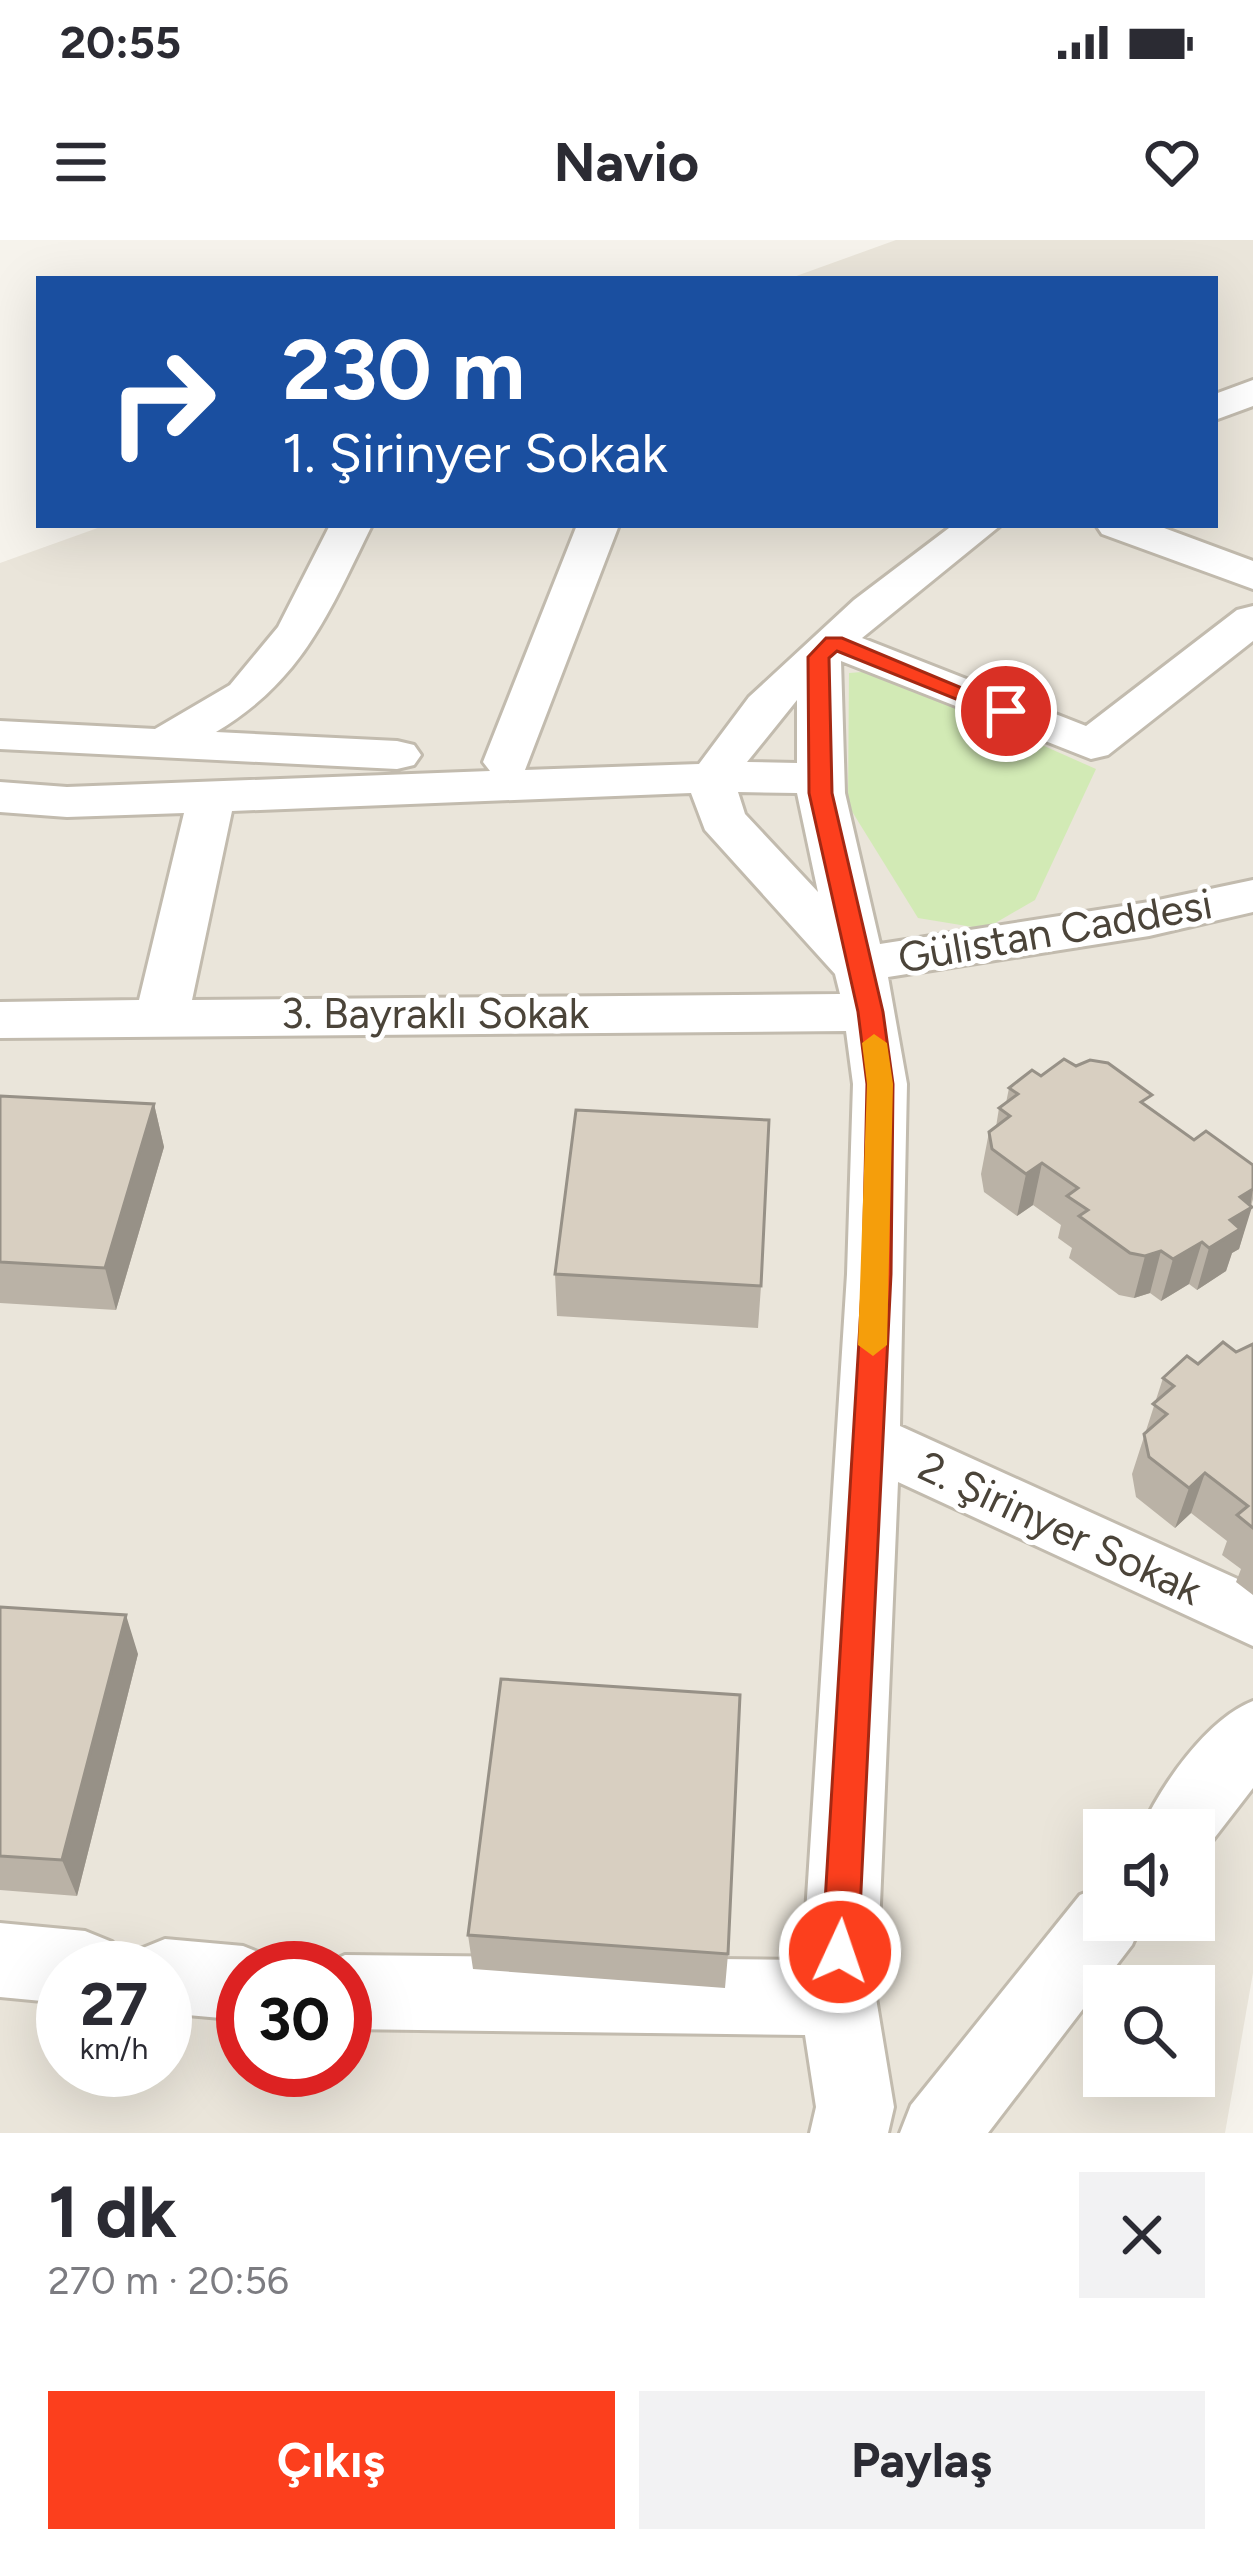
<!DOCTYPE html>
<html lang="tr">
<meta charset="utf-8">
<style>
:root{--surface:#fff;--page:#f2f2f3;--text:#2b2b33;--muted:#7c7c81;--accent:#fc3f1d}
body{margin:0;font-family:Figtree,sans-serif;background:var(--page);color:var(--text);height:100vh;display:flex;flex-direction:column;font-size:45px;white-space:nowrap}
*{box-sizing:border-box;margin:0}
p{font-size:39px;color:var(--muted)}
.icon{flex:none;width:66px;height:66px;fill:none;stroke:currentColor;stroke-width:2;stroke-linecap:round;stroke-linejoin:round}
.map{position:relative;height:1893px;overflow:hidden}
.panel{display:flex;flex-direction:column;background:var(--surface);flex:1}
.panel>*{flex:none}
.banner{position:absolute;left:36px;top:36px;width:1182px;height:252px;border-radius:0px;box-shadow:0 12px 48px #0002;background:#1a4fa0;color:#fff;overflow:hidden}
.controls{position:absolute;left:1083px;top:1569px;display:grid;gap:24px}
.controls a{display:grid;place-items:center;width:132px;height:132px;border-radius:0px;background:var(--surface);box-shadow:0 12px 48px #0002;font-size:60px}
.speed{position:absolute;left:36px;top:1701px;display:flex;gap:24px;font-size:60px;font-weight:700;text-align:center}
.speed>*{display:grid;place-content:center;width:156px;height:156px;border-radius:50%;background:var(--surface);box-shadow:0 12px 48px #0002;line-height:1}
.speed small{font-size:30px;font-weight:400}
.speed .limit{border:18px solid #d22;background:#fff;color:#111}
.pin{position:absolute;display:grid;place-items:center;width:102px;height:102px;color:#fff;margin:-51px;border:6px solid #fff;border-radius:50%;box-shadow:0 3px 12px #0007}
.me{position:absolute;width:132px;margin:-66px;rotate:3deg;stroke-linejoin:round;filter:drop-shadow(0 0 9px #0008)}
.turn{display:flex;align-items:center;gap:42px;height:252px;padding:0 48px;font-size:54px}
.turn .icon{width:156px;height:156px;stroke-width:2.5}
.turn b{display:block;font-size:84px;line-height:102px}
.round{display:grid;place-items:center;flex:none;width:126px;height:126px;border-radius:0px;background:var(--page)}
.overview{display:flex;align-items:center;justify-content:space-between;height:204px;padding:0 48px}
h1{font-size:72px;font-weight:700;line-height:90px}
.action{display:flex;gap:24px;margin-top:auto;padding:24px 48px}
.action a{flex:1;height:138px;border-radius:0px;background:var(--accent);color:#fff;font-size:48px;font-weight:700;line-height:138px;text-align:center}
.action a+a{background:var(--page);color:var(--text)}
.status{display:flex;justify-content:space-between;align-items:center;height:84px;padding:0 60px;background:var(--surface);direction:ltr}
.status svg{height:33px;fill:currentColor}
header{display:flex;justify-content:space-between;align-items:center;height:156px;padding:0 48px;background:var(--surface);font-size:54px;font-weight:700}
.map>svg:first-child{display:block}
</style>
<div class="status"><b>20:55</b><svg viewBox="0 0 49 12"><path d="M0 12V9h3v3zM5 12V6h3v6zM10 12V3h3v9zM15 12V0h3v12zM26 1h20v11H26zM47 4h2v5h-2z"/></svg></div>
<header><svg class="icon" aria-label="menu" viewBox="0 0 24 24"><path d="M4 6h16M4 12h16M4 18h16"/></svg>Navio<svg class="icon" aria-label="heart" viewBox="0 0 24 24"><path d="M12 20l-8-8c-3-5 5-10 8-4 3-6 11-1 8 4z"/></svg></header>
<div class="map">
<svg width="1253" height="1893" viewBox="0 0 1253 1893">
<rect width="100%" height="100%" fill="#f6f3ec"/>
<path fill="#eae5da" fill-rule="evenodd" d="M896,0H1253V1733L1225,1893H0V323L106,285H1215V39H788ZM1104,1590H1194V1680H1104ZM63,1728H165V1830H63ZM243,1728H345V1830H243ZM1104,1746H1194V1836H1104Z"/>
<path fill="#d2eab5" d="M875,431L1096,529L1035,660L985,689L918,678L848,565L849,433Z"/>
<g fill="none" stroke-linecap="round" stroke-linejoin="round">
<g stroke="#c2bbae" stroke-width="6">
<path id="minor" d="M1253,140V166L1215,180V154Z
M330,285H372C329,372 303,440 216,492L397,501L414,505L421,515L414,525L397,529L0,509V481L155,489L230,445L278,387Z
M577,285H619L525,530L699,524L749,457L854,360L953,285H1001L862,398L1086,486L1237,370L1253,366V401L1108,515L1091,519L841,421L845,553L880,704L1149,662L1253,640V672L1149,696L888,737L907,844L900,1186L1253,1346V1406L898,1242L876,1758L894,1867L888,1893H810L816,1867L805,1795L345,1789V1728H317L345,1715L803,1720L847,1034L853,844L846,791L0,798V762L139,760L184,573L67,577L0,572V542L67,547L490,531L483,522ZM797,460V523L747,522ZM738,552L797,553L818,652L745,574ZM691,553L705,590L835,734L840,754L192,760L232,571Z
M1096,285H1156L1253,321V349L1102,294Z
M1253,1461V1548L1202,1614L1194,1617V1590H1141C1161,1545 1207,1479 1253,1461Z
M1104,1645V1680H1143L1132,1705L988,1893H900L911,1865L1080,1655Z
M0,1683L85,1691L112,1702L123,1728H63V1763L0,1757Z
M165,1699L243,1706L270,1717L274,1728H243V1780L165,1773V1728H131L138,1710Z"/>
</g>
<use href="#minor" fill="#fff" fill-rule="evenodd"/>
</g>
<path fill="#bab2a6" d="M1041,836L1149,868L1194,900L1253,925V959L1239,1009L1232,1013L1226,1031L1197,1050L1189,1044L1161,1061L1150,1053L1134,1058L1119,1055L1069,1018L1072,1008L1058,998L1061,985L1033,965L1017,976L984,952L981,934L989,892L996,887L999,868L1006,863L1009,848Z
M0,856L154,864L164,907L116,1070L0,1063Z
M555,1034L761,1046L758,1088L557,1076Z
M1253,1104V1355L1236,1342L1241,1329L1222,1315L1227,1301L1191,1273L1175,1288L1136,1257L1132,1234L1163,1138L1236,1112Z
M0,1367L138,1414L77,1656L0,1650Z
M468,1695L728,1714L725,1748L473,1729Z"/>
<path fill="#979187" d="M154,864L164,907L116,1070L105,1028Z
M1042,923L1033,965L1017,976L1026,934Z
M1253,949L1250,968L1252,967L1239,1009L1232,1013L1226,1031L1197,1050L1209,1008L1240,957Z
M1202,1002L1189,1044L1161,1061L1173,1019Z
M1161,1011L1150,1053L1134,1058L1145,1016Z
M1205,1233L1191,1273L1175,1288L1189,1248Z
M126,1375L138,1414L77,1656L62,1620Z"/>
<path fill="#d8cfc1" stroke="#979187" stroke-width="3" d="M1064,819L1076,826L1090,820L1108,823L1152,855L1141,862L1194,900L1206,891L1253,925V949L1240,957L1252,967L1230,980L1240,989L1209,1008L1202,1002L1173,1019L1161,1011L1145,1016L1130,1013L1079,976L1088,970L1067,956L1078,948L1042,923L1026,934L992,909L989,892L1010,876L999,868L1018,854L1009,848L1032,830L1041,836Z
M0,856L154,864L105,1028L0,1022Z
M576,870L769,880L761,1046L555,1034Z
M1223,1102L1236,1112L1253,1104V1288L1237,1275L1248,1266L1205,1233L1189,1248L1149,1217L1144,1194L1167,1174L1153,1164L1174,1146L1163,1138L1187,1116L1198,1124Z
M0,1367L126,1375L62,1620L0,1616Z
M501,1439L740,1455L728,1714L468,1695Z"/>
<path fill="#fc3f1d" stroke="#a42913" stroke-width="3" d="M826,398H842L1017,471L998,476L837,411L829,418L832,553L883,772L893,844L891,1034L858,1712L853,1724L840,1729L827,1724L822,1712L863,1034L867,844L858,772L809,553L808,417Z"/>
<path fill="#f59e0b" d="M874,794L887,803L893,844L887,1105L873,1116L858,1105L867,844L862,803Z"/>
<g text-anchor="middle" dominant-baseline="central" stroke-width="10" stroke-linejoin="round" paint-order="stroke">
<g font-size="42" fill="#4b4439" stroke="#fff">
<text transform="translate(1055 691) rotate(-10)">Gülistan Caddesi</text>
<text x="435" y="773">3. Bayraklı Sokak</text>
<text transform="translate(1060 1288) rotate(25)">2. Şirinyer Sokak</text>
</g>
</g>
</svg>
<div class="controls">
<a><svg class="icon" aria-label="sound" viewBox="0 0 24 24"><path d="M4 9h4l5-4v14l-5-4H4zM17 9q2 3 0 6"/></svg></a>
<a><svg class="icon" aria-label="search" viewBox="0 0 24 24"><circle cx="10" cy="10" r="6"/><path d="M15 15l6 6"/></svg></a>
</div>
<div class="speed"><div>27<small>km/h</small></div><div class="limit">30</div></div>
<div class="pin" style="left:1006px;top:471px;background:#d93025"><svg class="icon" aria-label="arrive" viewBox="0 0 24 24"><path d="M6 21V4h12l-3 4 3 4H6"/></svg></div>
<svg class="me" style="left:840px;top:1712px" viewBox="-20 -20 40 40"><circle r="17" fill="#fc3f1d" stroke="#fff" stroke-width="3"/><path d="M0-11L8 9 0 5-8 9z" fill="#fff"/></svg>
<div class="banner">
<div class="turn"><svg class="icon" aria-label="right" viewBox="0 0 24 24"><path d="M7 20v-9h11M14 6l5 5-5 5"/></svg><div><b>230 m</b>1. Şirinyer Sokak</div></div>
</div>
</div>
<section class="panel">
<div class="overview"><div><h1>1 dk</h1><p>270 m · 20:56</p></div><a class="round"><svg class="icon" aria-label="close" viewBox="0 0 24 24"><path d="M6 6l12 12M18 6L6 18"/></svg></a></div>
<div class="action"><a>Çıkış</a><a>Paylaş</a></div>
</section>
